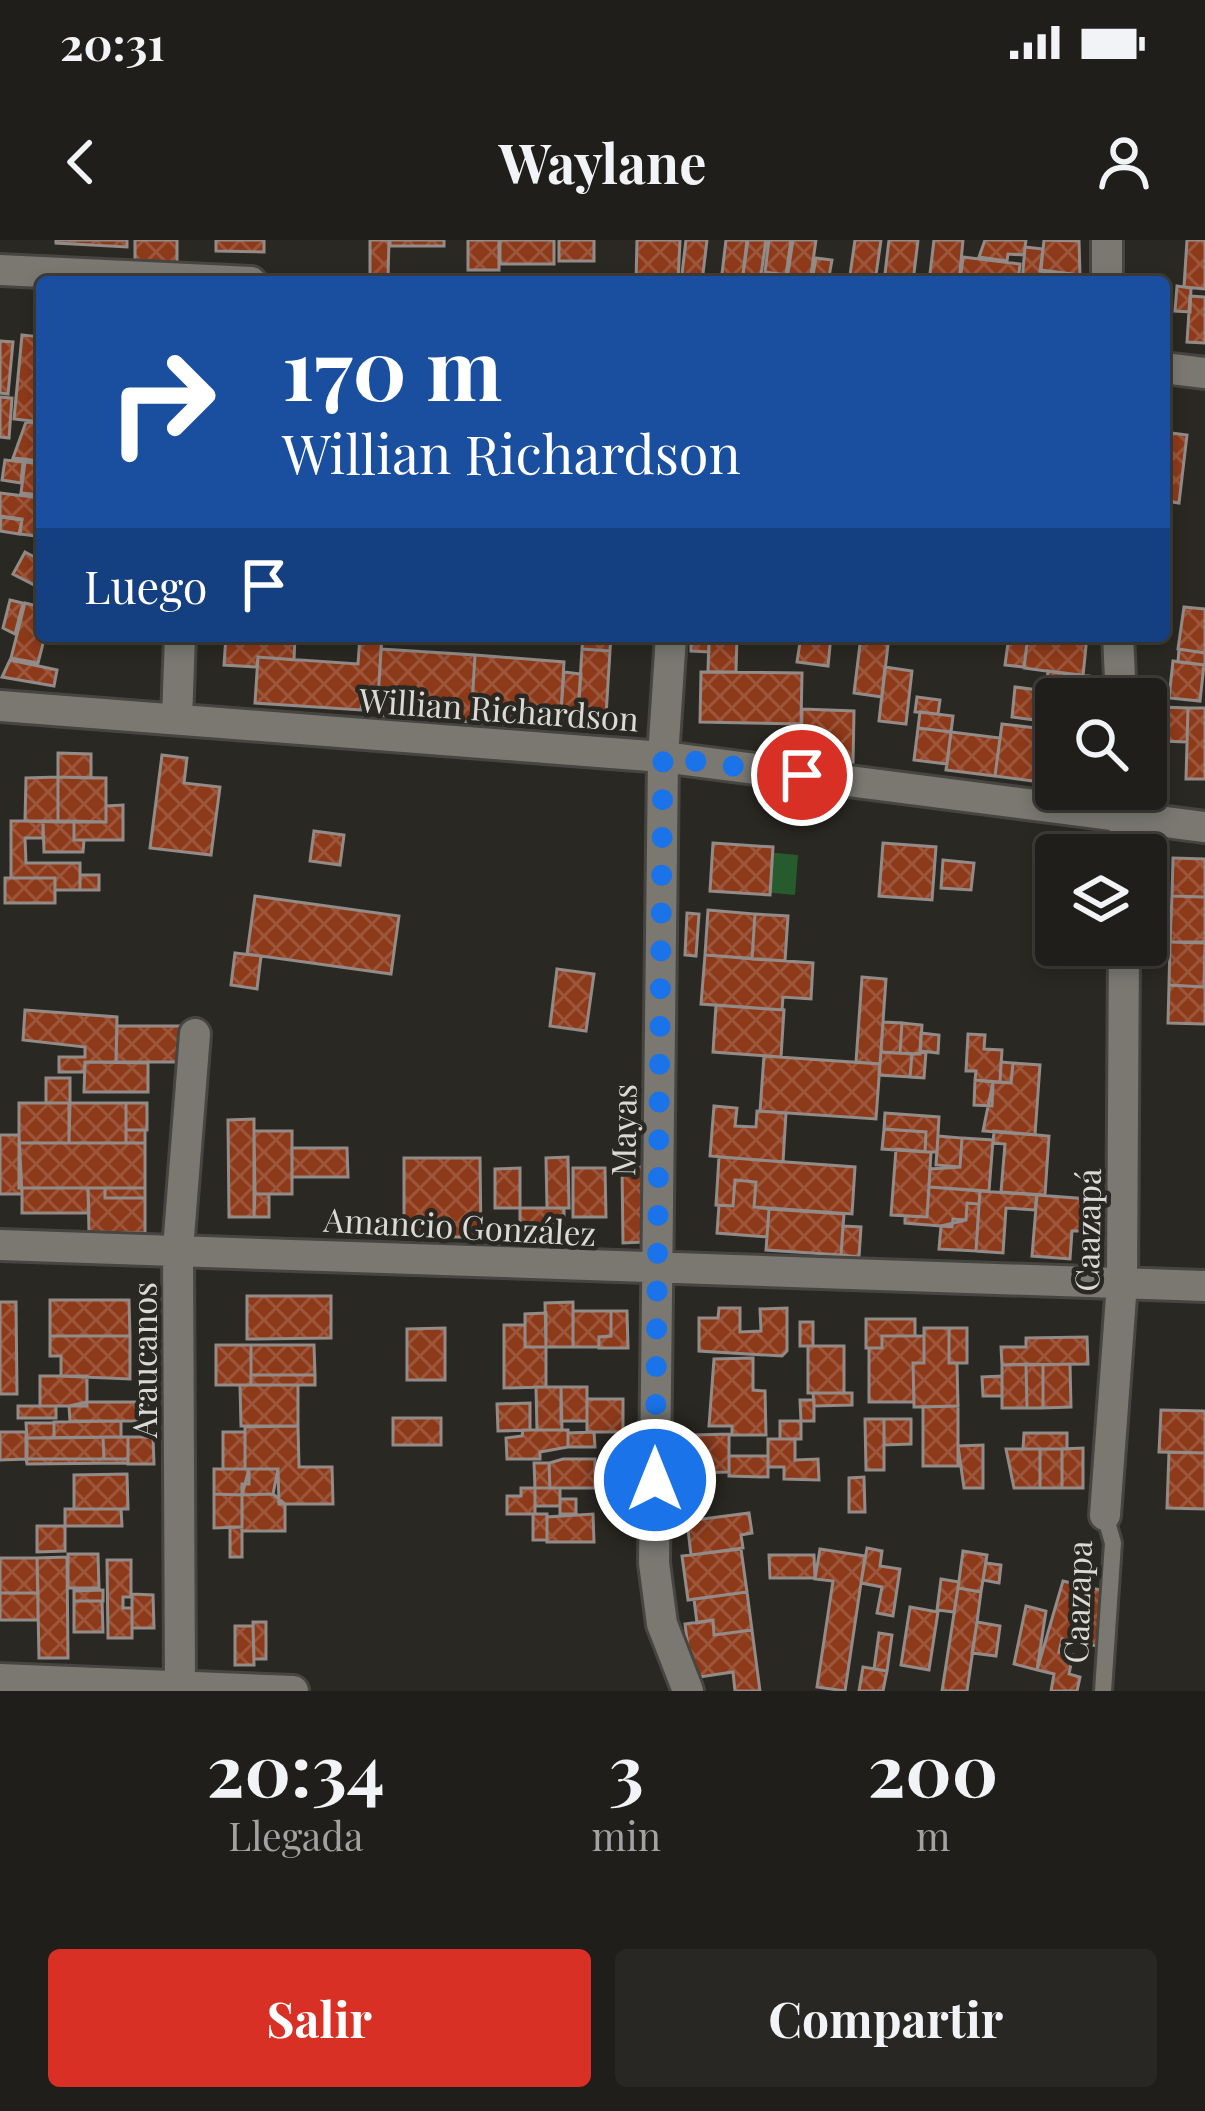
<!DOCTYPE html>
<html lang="es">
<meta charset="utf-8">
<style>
:root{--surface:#201e1a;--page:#282723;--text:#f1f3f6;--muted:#a2a2a2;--line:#3d3c39;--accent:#d93025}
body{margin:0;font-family:"Playfair Display",serif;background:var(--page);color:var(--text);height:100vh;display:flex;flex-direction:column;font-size:45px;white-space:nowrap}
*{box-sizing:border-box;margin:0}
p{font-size:39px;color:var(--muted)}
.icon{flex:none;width:66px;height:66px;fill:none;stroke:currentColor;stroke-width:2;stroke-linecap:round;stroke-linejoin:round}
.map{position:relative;height:1451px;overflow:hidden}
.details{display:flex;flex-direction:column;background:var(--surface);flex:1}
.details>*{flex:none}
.banner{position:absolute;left:36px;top:36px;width:1134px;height:366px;border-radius:12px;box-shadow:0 6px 18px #0003,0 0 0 3px var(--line);background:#1a4fa0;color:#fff;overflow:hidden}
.buttons{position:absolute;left:1035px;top:438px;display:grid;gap:24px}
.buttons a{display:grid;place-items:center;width:132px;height:132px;border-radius:12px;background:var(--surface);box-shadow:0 6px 18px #0003,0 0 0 3px var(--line);font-size:60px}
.pin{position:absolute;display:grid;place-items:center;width:102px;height:102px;color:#fff;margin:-51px;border:6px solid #fff;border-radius:50%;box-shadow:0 3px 12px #0007}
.me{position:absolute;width:132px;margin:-66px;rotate:0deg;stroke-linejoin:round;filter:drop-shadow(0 0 9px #0008)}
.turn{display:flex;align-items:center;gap:42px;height:252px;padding:0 48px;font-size:54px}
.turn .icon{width:156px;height:156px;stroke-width:2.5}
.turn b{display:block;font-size:84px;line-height:102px}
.then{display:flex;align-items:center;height:114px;padding:0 48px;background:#0003;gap:24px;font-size:45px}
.eta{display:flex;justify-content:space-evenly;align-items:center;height:204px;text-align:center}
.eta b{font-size:72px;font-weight:700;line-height:84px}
.primary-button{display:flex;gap:24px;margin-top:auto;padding:24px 48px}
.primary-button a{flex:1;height:138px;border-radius:12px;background:var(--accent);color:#fff;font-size:48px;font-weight:700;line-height:138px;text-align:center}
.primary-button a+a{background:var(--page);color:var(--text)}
.status{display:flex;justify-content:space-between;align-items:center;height:84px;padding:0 60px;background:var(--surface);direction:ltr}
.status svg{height:33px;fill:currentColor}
header{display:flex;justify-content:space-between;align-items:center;height:156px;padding:0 48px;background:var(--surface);font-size:54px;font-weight:700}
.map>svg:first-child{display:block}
</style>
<div class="status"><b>20:31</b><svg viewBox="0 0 49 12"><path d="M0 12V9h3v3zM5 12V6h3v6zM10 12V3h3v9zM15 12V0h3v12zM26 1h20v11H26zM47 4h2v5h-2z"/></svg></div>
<header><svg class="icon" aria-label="back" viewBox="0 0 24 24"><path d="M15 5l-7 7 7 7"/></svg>Waylane<svg class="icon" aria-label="person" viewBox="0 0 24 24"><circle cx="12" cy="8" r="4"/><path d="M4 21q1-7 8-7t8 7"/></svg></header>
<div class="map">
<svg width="1205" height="1451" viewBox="0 0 1205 1451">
<defs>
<pattern id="building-cross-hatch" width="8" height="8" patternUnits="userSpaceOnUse" patternTransform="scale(3)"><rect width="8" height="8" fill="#8d3a1a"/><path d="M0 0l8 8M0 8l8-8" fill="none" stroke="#9c563b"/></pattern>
</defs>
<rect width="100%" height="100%" fill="#2a2822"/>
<path fill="#265b2e" d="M719,608L798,615L795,655L716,648Z"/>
<path fill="url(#building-cross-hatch)" stroke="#938b88" stroke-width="3" d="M56,0H127V7L56,3Z
M135,0H177V23H135Z
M216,0H264V12L216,11Z
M370,0H389L388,38H370Z
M390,0H444V6H390Z
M468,0H499V30H468Z
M500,0H554V24H500Z
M559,0H594V21H559Z
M637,0H680L678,42H636Z
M686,0H707L702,42H681Z
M726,0H747L742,42H721Z
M748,0H766L760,42H742Z
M769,0H791L786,35L765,32Z
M793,0H816L810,42L787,39Z
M855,0H881L875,42H849Z
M889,0H918L913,42H884Z
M934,0H963L959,42H929Z
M1026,0L1024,15L1008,14L1007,21L979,17L985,0Z
M1044,0L1079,1L1080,35L1041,30Z
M1187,0H1205V49L1184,47Z
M1025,7L1043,9L1040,31L1052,33L1051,42H1022Z
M963,17L1020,24L1018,42H960Z
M816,18L832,20L828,42L812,41Z
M1177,46L1191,48L1190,72L1175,71Z
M1190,56L1205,57V103L1187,102Z
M22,95L42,97V182L14,179Z
M0,101L13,102L8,154L0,153Z
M0,157L12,158L9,198L0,197Z
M26,182L42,183V221L13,218Z
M1164,192L1187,195L1179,263L1164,261Z
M5,220L23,222L21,243L2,240Z
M25,222L42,224V255L21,253Z
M0,253L41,258L36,296L20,294L22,279L0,276Z
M1,277L22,280L19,294L0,291Z
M25,312L42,321V349L13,334Z
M10,360L23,363L15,394L3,388Z
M25,363L42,367L45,396L38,423L11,418Z
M1184,367L1205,369V413L1178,409Z
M226,396L295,397L294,420L258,417L257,427L224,425Z
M360,396H382L378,458L362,457L361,470L255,463L258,417L358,424Z
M583,396H611L610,411L582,409Z
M691,396H709V412L691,411Z
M709,396H737L736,432H708Z
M801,396H831L828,426L797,422Z
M861,396H889L882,457L854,453Z
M1009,396H1028L1024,427L1005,425Z
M1028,396H1087L1083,436L1024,428Z
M381,409L475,415L471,482L377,475Z
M582,409L610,411L606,476L578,474Z
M1179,409L1205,413V425L1178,422Z
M475,415L564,422L560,488L471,482Z
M10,420L57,430L54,446L2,437Z
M1173,421L1204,425L1200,461L1169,458Z
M885,427L912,431L906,484L879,481Z
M1048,431L1089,436L1086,459H1056V483L1012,477L1015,447L1046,451Z
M564,432L581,434L577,485L560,484Z
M701,432L802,433L801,484L700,482Z
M917,457L940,460L938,474L915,472Z
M1160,467L1188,468L1187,502L1159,501Z
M1188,468H1205V539H1186Z
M802,469L854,471L853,523L801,522Z
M920,472L953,476L951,492L918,488Z
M1055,482L1056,483V544L1047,543Z
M1002,484L1054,490L1049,532L1035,531L1033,541L995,536Z
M918,488L951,492L947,524L914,520Z
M951,492L1000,498L995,536L946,530Z
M58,513L91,514V538L58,537Z
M162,515L187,518L184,543L220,547L211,615L150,608Z
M58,537V582L25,581L26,538Z
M58,537L106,538V582H58Z
M123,565V600H74V581L106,582V566Z
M11,581H43V598H25L26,623H80V650H55V638H11Z
M43,581H74V600H84L83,612H44Z
M314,591L344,595L340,625L310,621Z
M713,603L773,607L770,655L710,651Z
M883,603L936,607L932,660L879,656Z
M1173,618L1205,619V657L1172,656Z
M943,620L974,623L971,650L941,648Z
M80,635H99V650H80Z
M5,638H55V663H5Z
M255,656L399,676L391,734L247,714Z
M1172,656L1205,657V703L1170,702Z
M708,670L755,674L752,719L705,715Z
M687,673L699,674L696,716L685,715Z
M755,674L788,676L785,721L752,719Z
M1170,702H1205L1204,747L1169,745Z
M235,713L261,716L257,749L231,745Z
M705,715L813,723L811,759L783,757L782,770L701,764Z
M557,729L594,734L586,791L550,786Z
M862,737L886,739L880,824L856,822Z
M1169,745L1205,747V784L1168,783Z
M716,765L784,770L781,817L713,812Z
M25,770L117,777L116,822H85L84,832H59V817H85V807L23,800Z
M883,782L902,783L900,813L881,812Z
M902,783L922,785L920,814L900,813Z
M117,786H181L182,822H116Z
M921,793L939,795L938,813L920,811Z
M968,794L985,795L984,809L1002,810L1000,842L975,840L976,831H966Z
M881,812L912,814L910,837L879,835Z
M926,812L924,838L910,837L912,814Z
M764,816L880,824L876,879L760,871Z
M85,822L148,823V852H84Z
M1001,822L1013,823L1011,843L1000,842Z
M1013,823L1040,825L1035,895L983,891L993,842L1011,843Z
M46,838H70V863H46Z
M975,840L993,842L992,866L974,865Z
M19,863H69V903H19Z
M70,863H126V903H69Z
M126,863H147V890H126Z
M714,866L737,868L735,886L756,887L757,871L786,873L783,922L710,916Z
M885,873L939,877L937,912H925L926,892L884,889Z
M254,879V977H229L228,880Z
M884,889L926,892L925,912L882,909Z
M126,890H145V903H126Z
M254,891H292V954H255Z
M994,891L1049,896L1045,955L1001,952L1005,904L993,903Z
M0,895H19L22,954H0Z
M938,896L962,898L960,927L936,925Z
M962,898L993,900L989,951L929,947L930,929L960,927Z
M19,903H145V948H19Z
M292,908H347L348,937H292Z
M896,909L931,912L927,977L891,975Z
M568,917L569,968H547L546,918Z
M719,917L855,927L852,974L754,967L756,942L735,940L733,966L716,965Z
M404,918H480L481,997H404Z
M622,926L643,927V1002L623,1003Z
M520,928V968H495V929Z
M573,928H605L606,977H573Z
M735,940L756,942L754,967L769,969L767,997L717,993L719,965L733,966Z
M929,947L980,951L979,964L967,963L966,980L953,979L952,987L905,983V976L927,977Z
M22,948H88L89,973H22Z
M88,948H105V958H145V993L89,992Z
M105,948H145V958H105Z
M980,951L1037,955L1035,970L1006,968L1003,1013L976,1011Z
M255,954H269V977H254Z
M1037,955L1101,960L1099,982L1082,981L1081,991H1072L1070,1019L1032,1016Z
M967,963L979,964L976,1011L939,1009L941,986L966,980Z
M520,968H564V1003L520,1004Z
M769,969L844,974L841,1015L766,1010Z
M843,986L861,987L859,1017L841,1015Z
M247,1056H331V1098L247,1099Z
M50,1060H129L130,1096H50Z
M0,1062H16L17,1154H0Z
M573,1062V1107H546L545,1063Z
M719,1068H740V1092L761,1091L760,1069L787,1068V1111L782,1116L699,1111V1078H718Z
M573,1071H611V1096L599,1097V1107H573Z
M611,1071H627L628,1108H599V1097L611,1096Z
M546,1073V1107H525V1074Z
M866,1079H915V1096H882V1108H866Z
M800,1082H813V1106H800Z
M504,1085H525V1107H546V1147L504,1148Z
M445,1088V1140H407V1089Z
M924,1088H949V1123H957L958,1166L914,1167L913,1123H924Z
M949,1088H967V1123H949Z
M50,1096H130V1139L61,1136V1116H50Z
M882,1096H924V1123H913L914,1162H869V1108H882Z
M1087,1097L1088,1124L1002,1125L1001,1107H1026V1098Z
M216,1105H251V1145H216Z
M251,1105H314L315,1135H251Z
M808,1106H844V1153H808Z
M753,1118V1150L765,1151L766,1195H732V1186H709L714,1119Z
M1026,1124L1027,1168H1002V1125Z
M1026,1124L1043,1125V1168H1027Z
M1070,1124L1071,1167L1043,1168V1125Z
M251,1135H315V1145H251Z
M40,1136H87V1166H40Z
M1002,1136V1156H983L982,1137Z
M240,1145H298V1186H241Z
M536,1147H561L562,1190H537Z
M561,1147H587V1181H561Z
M813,1153H852V1165L814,1166Z
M587,1159H623V1192H587Z
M800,1160H814V1181H801Z
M87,1162H148V1181H70L69,1166Z
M530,1163V1190L498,1191L497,1164Z
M18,1166H56V1178H18Z
M958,1166V1226H923V1167Z
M1161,1170L1205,1171V1213L1159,1212Z
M393,1178H441V1205H393Z
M865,1179H884V1230H866Z
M884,1179H911V1204L884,1205Z
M121,1181V1197L54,1198V1182Z
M780,1181H801V1199H780Z
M26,1183H54V1198H27Z
M298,1186L299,1227H332L333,1264H279L278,1229H245V1187Z
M523,1190H568V1207L540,1212V1219H507L506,1198L522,1196Z
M0,1192H26V1219L0,1220Z
M223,1192H245V1229H223Z
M594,1192L595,1207H568V1193Z
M1024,1193H1067V1209H1023Z
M729,1194V1232L696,1233L695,1195Z
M103,1197H128V1219H104Z
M103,1197L104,1219H27V1198Z
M128,1197H153L154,1224H128Z
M768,1199H795V1220L818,1219L819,1240L784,1239V1227H768Z
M983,1205V1248H964L958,1206Z
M1083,1208V1248H1062V1209Z
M1006,1209H1040V1248H1014Z
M1040,1209H1062V1248H1040Z
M1169,1212L1205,1213V1269L1167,1268Z
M729,1216H768V1237L729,1236Z
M26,1219H128V1223L27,1224Z
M563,1219H595V1248H550L549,1223Z
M534,1223H549L550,1248H535Z
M214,1229H249V1244H242V1255L214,1254Z
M249,1229H278L273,1254L242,1255Z
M127,1234L128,1269H74V1235Z
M864,1237L865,1272H849V1238Z
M521,1248H535V1274H507V1256H521Z
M535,1248H560V1266H535Z
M214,1254L242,1255V1287L214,1288Z
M273,1254L285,1264V1291H242V1255Z
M560,1259H576V1274H560Z
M65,1269H121L122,1286H65Z
M749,1273L752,1293L741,1295L743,1308L691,1315L687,1281Z
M533,1274H547V1300H533Z
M593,1274L594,1302H547V1277Z
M37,1286H65V1311L37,1312Z
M230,1287H242V1317H230Z
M867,1308L882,1311L880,1326L900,1329L893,1376L877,1373L882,1347L861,1343Z
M741,1309L747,1352L688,1360L682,1316Z
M820,1309L865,1316L845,1451L817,1447L833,1341L815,1339Z
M963,1311L987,1315L981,1352L958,1348Z
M68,1314H98L99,1348H68Z
M769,1315H814L815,1338H770Z
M67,1317L68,1418H39L37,1318Z
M0,1318H37L38,1353H0Z
M107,1320H131V1357H123V1368H132V1398H108Z
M986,1323L1001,1325L999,1343L983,1340Z
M941,1339L959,1342L954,1372L937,1370Z
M1063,1341L1109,1352L1097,1406L1062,1399L1059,1412L1073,1415L1069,1434L1080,1437L1077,1451H1051L1054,1434L1037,1430Z
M958,1348L981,1352L977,1382L967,1451H942Z
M103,1350V1361H74V1351Z
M747,1352L752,1390L714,1395L713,1380L697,1383L694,1359Z
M0,1353H38V1380H0Z
M132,1354L153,1355L154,1388H132Z
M74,1361H102L103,1392H74Z
M1026,1366L1046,1371L1037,1430L1014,1424Z
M910,1367L938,1372L929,1430L901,1425Z
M713,1380L714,1395L752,1390L760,1451H735L733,1432L692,1438L685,1384Z
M253,1382H266V1419H254Z
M977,1382L1000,1386L996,1416L972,1413Z
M235,1386H253L254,1425H235Z
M879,1393L892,1395L887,1431L874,1429Z
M863,1427L887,1431L883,1451H859Z"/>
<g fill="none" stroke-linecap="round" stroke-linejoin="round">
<g stroke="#464540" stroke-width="22">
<path id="service" d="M1103,1451L1113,1303L1105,1275"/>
</g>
<g stroke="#464540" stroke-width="36">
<path id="minor" d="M1107,0V42
M0,30L251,42
M1164,128L1205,133
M671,396L663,517L654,1323L662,1384L688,1451
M1118,396L1121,459
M0,466L663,517L1205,587
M177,479L180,396
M1124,549L1125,615
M0,1005L1205,1046
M1105,1275L1122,1043L1124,705
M0,1439L293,1451
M180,1446L178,1009L195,794"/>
</g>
<use href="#service" stroke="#7a7871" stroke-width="16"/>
<use href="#minor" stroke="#7a7871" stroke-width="30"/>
</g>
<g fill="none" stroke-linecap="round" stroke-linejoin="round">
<path stroke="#1a73e8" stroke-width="21" stroke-dasharray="0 37.8" d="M655,1240L663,517L802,535"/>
</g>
<g text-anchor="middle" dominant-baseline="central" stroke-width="9" stroke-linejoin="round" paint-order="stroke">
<g font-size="33" fill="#dbdad6" stroke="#2a2822">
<text transform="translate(499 468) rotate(4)">Willian Richardson</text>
<text transform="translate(622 890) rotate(-89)">Mayas</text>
<text transform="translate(460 985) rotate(3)">Amancio González</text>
<text transform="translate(1086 990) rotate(-89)">Caazapá</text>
<text transform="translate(143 1120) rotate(-90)">Araucanos</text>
<text transform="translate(1076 1362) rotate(-88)">Caazapa</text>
</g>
</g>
</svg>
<div class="buttons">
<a><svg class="icon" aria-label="search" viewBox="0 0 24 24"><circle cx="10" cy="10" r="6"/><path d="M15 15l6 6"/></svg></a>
<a><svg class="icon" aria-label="layers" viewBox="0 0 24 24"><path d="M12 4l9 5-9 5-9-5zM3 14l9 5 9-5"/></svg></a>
</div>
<div class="pin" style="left:802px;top:535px;background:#d93025"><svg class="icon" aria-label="arrive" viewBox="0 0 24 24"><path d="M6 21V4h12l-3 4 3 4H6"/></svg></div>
<svg class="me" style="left:655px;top:1240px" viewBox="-20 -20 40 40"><circle r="17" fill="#1a73e8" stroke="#fff" stroke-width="3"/><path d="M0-11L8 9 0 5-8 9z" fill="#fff"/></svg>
<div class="banner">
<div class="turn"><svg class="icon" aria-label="right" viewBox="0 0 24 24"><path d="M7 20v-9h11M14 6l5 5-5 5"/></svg><div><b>170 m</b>Willian Richardson</div></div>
<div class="then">Luego<svg class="icon" aria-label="arrive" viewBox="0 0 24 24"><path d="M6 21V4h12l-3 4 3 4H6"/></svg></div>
</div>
</div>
<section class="details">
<div class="eta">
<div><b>20:34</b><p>Llegada</p></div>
<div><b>3</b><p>min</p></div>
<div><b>200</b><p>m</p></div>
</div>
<div class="primary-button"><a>Salir</a><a>Compartir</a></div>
</section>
